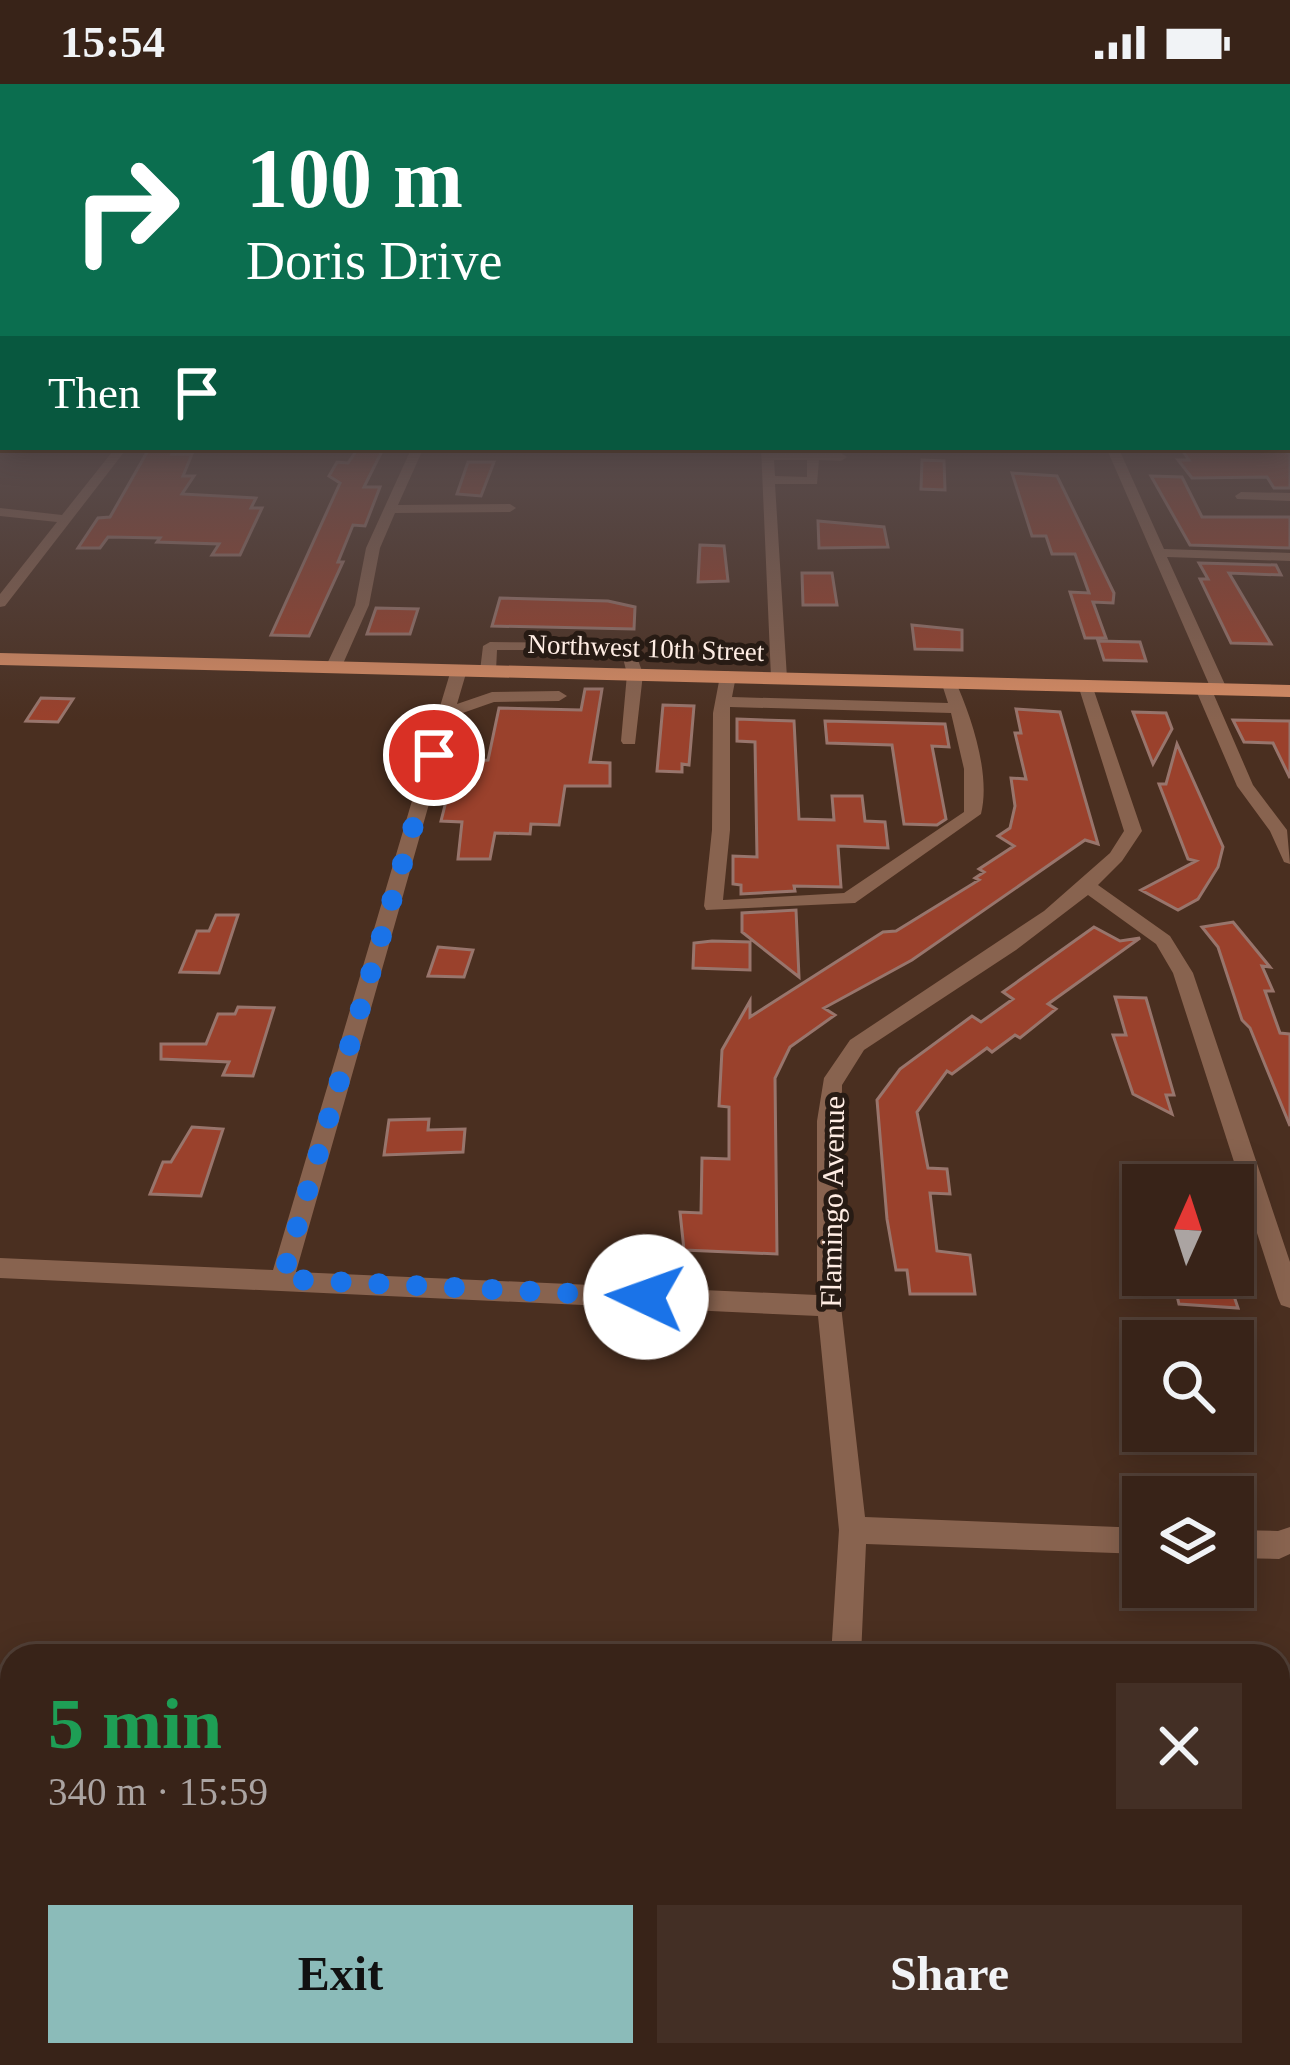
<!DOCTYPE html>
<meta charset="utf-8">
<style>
:root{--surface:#382318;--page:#432f25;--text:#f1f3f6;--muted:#aba4a2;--line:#524037;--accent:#8bbbb9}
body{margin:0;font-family:"Times New Roman",serif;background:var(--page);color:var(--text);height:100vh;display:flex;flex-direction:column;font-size:45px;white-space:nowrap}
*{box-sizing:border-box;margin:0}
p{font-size:39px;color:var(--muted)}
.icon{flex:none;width:66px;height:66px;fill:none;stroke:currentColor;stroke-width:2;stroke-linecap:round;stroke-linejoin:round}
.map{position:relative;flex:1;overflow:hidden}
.details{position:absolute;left:0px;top:1560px;width:1290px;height:423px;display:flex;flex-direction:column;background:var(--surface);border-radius:36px 36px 0 0;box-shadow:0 6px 30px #0003,0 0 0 3px var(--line)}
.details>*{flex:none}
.top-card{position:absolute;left:0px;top:0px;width:1290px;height:366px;box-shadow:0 6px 30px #0003,0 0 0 3px var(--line);background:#0b6e4f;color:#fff;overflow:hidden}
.needle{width:78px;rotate:3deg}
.buttons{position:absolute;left:1122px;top:1080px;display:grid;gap:24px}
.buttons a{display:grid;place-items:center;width:132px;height:132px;border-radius:0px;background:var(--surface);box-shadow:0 6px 30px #0003,0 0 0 3px var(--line);font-size:60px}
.pin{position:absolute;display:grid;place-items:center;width:102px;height:102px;color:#fff;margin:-51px;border:6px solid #fff;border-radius:50%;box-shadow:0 3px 12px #0007}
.me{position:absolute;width:132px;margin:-66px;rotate:273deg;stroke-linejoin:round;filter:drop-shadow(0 0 9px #0008)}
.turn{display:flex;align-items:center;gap:42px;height:252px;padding:0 48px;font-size:54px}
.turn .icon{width:156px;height:156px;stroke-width:2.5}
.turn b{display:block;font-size:84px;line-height:102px}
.then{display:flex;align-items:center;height:114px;padding:0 48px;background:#0003;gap:24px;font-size:45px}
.round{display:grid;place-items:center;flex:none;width:126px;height:126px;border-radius:0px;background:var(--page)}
.headline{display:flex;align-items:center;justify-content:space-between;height:204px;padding:0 48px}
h1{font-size:72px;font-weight:600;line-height:90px;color:#1e9e55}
.cta{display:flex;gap:24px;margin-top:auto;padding:24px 48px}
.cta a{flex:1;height:138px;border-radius:0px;background:var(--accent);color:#111;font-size:48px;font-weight:600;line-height:138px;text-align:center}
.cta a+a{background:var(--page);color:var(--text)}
.status{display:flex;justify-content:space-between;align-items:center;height:84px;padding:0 60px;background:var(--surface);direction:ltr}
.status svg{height:33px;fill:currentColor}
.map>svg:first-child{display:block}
</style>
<div class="status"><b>15:54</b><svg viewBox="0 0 49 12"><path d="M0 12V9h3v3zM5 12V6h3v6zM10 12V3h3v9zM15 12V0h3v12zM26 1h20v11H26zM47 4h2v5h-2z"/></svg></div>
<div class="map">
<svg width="1290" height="1981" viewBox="0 0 1290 1981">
<rect width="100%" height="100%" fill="#4a2f20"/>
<path fill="#9a412c" stroke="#98756c" stroke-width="3" d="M150,363H177L172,370H192L183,392H194L182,410L256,414L251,424H262L240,471H212L219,460L157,458L160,454L108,453L100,464H78L98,434L110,433Z
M1180,363H1275L1290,370V404H1274L1267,393L1192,394L1178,376H1189Z
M357,366L382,367L364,403H380L365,442L353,441L338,478H343L309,552L271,551L340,399L329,392L337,378L348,379Z
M922,376L944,377L945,406L921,405Z
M468,378H494L481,412L457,410Z
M1012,389L1057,392L1114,509L1113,519L1093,518L1106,554H1085L1070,508L1089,509L1075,470H1052L1046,452H1032Z
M1151,392L1182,393L1202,433H1290V464L1190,461Z
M818,437L884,443L888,463L819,464Z
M700,461L724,462L728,497L698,498Z
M1199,479L1276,481L1281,491L1229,489L1271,560L1231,559L1200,495H1208Z
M802,489H832L837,521H803Z
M500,514L608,517L635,523L634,545L492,542Z
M376,524L418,525L410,550H367Z
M912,541L962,546V566L915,565Z
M1098,557L1140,558L1146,577L1104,576Z
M585,605H602L590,678L610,679V702H565L559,741L531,740L530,750L495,749L490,775H458L462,738L441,737L456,678L488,676L499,624L581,626Z
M41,614L73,615L58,638L26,637Z
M663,621L694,622L689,681L682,680V688L657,687Z
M1016,625L1060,628L1098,760L1085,756L912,876L824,924L835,931L790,963L775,994L777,1170L684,1166L680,1128L701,1129L702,1074L729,1075V1023L719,1022L722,966L750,917V933L883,848L896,847L979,796L975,794L984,788L979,785L1014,762L998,752L1010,744L1015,722L1011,694L1026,695L1015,649H1021Z
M1133,628L1166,629L1172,645L1153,680Z
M737,635L794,637L799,735L834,736L832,712H862L865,737L885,738L888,764L838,762L841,803L794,802L795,807L741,810V801L733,800V772L757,773L755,658L737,657Z
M1233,636L1290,637V694L1273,659L1244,658Z
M825,637L945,640L949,663L932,662L946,735L937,741L904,740L892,661L827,659Z
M1177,660L1223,763L1218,783L1198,815L1178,826L1141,806L1196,777L1188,775L1159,700H1166Z
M796,826L799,893L742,848V829Z
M216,831H238L219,889L180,888L197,847H209Z
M1233,838L1270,883L1262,882L1273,907H1265L1280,949L1290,950V1042L1250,944L1242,936L1218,863L1202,843Z
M1094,843L1120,857L1140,854L1048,920L1056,925L1020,954L1015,951L992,968L987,964L952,990L947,987L917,1028L928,1084L947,1085L950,1110L930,1109L937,1167L970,1171L975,1210H910L907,1186H896L887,1135L877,1016L900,985L972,932L981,938L1013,915L1003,908Z
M712,857L750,858V886L693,884L694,859Z
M438,863L473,866L464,893L428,892Z
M1115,913L1146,914L1174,1011H1166L1172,1030L1133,1010L1113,951H1126Z
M238,923L274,924L253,992L223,991L229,978L161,975V960H206L218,930H235Z
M429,1035L428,1046L465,1045L463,1068L384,1071L389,1036Z
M192,1043L223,1045L201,1112L150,1110L163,1078H171Z
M1155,1081L1193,1082L1198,1101H1161Z
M1172,1191H1227L1238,1224L1179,1220Z"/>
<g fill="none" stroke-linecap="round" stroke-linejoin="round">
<path fill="#88634f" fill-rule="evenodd" d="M116,363H128L5,522L0,523V510L57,438L0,432V424L62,431Z
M412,363H424L398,421L510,420L516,424L510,428L395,429L380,464L369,521L342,582L329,585L326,582L355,521L366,464Z
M761,363H773V368L841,369L847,373L841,377L819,376L817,400H775L787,594L779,599L771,594ZM774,376H807V393L775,392Z
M1106,363H1118L1164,465L1290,469V477L1167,473L1227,605L1224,608L1211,605Z
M1241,408L1290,409V417L1237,415L1235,412Z
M490,558L632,559L643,590L635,660H623L621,657L627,590L621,566H497L496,587L488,592L480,587L483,562Z
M459,581L467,586L457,620L492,608L559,607L567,612L559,617L494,618L454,632L296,1188L817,1211V1037L824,994L850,956L1044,827L1110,769L1124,747L1078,601L1091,598L1142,747L1122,777L1098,801L1170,852L1193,889L1290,1178V1224L1281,1221L1278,1214L1173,889L1156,860L1088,811L1016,866L864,966L842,1001L841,1222L865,1433L1143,1444V1470L866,1460L861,1572H831L839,1446L818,1232L0,1194V1174L273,1186L438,629L451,586Z
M728,587L736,592L732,613L948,619L941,597L954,594C971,631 991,690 981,730L855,819L706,826L704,822L712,746L713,629L720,592ZM730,623L951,629L964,685V728L844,809L723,816L730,746Z
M1203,599L1211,604L1253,701L1287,746L1290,780L1284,778L1270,747L1237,702L1195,604Z
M1290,1443V1470L1279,1475L1233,1474V1446L1278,1447Z
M311,1971H347L344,1981H308Z
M761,1971H797L795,1981H759Z"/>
<path fill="#d78c64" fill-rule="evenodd" d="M0,569L1290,601V613L0,581Z"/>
</g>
<linearGradient id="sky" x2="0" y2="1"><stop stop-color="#291a12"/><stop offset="0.56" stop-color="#5a4d4e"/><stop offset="1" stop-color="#5a4d4e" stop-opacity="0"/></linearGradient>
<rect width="1290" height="636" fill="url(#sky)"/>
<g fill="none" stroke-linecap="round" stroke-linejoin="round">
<path stroke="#1a73e8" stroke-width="21" stroke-dasharray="0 37.8" d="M434,671L282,1195L646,1213"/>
</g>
<g text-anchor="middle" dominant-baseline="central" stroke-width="10" stroke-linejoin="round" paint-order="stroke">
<g font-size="27" fill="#ffede4" stroke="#271b14">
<text transform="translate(646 564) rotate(2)">Northwest 10th Street</text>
</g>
<g font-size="30" fill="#ffede4" stroke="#271b14">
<text transform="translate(832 1118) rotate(-89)">Flamingo Avenue</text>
</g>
</g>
</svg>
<div class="buttons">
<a><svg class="needle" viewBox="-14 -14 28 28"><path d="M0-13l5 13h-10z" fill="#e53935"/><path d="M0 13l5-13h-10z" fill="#aba4a2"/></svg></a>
<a><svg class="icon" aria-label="search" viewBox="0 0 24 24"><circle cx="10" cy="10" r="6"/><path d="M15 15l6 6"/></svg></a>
<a><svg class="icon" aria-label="layers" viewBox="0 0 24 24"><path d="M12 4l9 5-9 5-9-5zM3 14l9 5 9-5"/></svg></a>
</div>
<div class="pin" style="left:434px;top:671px;background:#d93025"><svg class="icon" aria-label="arrive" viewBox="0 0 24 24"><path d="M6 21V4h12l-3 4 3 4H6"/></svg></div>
<svg class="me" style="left:646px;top:1213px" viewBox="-20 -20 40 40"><circle r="19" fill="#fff"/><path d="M0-13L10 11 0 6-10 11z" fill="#1a73e8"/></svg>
<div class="top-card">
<div class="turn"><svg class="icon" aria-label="right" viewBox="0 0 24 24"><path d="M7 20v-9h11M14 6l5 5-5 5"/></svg><div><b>100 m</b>Doris Drive</div></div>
<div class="then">Then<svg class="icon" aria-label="arrive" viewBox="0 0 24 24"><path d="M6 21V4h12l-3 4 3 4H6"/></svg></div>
</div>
<section class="details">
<div class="headline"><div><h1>5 min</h1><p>340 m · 15:59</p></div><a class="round"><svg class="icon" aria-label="close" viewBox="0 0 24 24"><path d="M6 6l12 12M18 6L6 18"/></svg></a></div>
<div class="cta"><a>Exit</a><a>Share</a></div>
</section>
</div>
